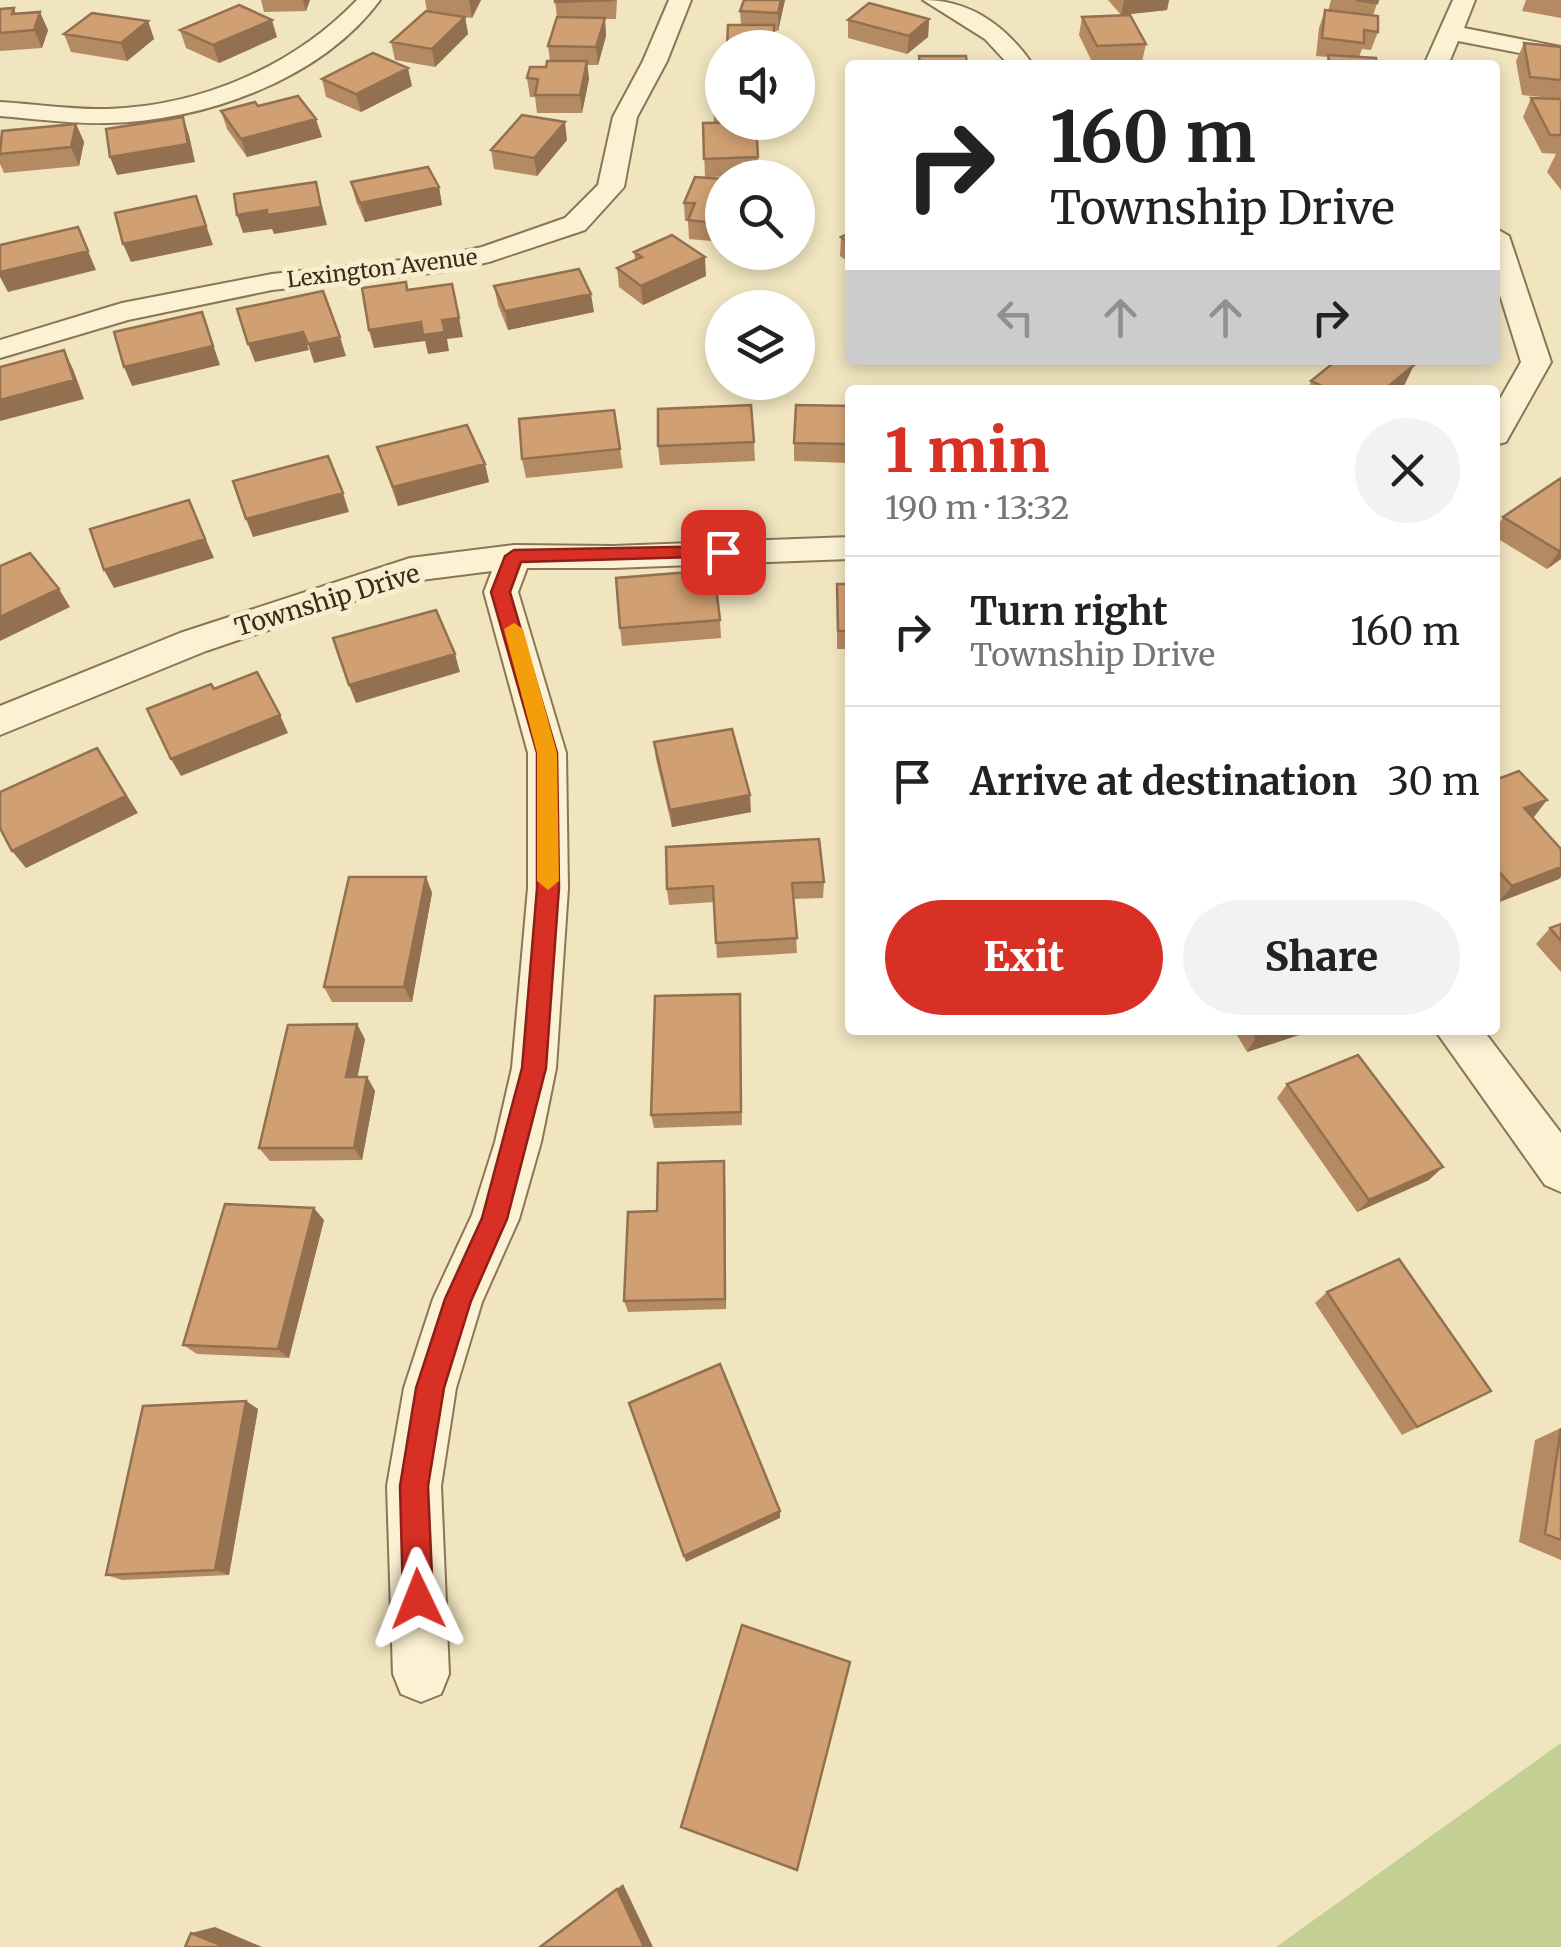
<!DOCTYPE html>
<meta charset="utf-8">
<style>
:root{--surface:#fff;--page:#f2f2f2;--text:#222;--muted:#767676;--line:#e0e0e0;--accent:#d93025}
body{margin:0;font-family:Merriweather,serif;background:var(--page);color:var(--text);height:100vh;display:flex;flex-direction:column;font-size:38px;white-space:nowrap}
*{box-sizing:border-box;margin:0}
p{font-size:32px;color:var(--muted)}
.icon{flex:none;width:55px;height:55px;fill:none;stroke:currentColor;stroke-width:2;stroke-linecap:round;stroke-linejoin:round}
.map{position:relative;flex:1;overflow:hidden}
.panel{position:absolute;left:845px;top:385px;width:655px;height:650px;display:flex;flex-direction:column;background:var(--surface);border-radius:10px;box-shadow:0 5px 15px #0003}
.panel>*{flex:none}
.banner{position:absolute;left:845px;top:60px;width:655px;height:305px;border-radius:10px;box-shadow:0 5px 15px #0003;background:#fff;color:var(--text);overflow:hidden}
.controls{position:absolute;left:705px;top:30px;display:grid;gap:20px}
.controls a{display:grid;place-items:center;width:110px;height:110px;border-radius:50%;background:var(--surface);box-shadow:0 5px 15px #0003;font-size:50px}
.pin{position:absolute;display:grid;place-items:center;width:85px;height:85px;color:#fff;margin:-42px;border-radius:20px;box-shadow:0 5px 15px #0006}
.me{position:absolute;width:110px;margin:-55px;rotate:358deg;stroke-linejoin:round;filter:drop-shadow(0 0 8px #0008)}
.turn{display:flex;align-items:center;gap:35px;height:210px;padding:0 40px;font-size:45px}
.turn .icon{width:130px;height:130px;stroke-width:2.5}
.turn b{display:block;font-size:70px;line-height:85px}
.lanes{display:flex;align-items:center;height:95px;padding:0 40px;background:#0003;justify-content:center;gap:50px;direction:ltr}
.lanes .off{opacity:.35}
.round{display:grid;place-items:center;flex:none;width:105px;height:105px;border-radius:52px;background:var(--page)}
.headline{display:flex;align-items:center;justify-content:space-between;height:170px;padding:0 40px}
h1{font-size:60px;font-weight:800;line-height:75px;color:var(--accent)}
.cta{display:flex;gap:20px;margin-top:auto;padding:20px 40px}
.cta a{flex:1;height:115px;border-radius:60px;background:var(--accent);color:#fff;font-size:40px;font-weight:800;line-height:115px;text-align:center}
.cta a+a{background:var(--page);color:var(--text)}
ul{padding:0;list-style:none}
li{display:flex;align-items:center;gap:30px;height:150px;padding:0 40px;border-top:2px solid var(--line)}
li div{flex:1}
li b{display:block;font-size:38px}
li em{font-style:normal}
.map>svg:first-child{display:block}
</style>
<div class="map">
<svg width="1561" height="1947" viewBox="0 0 1561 1947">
<rect width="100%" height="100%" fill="#f0e5bf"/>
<path fill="#c4cf93" d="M1561,1743V1947H1276Z"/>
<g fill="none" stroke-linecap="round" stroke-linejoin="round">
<g stroke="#8a7556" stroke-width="4">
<path id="street" d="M357,0H380C321,80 204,121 108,123C72,124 36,119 0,116V102C36,104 72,110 108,109C200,106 293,67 357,0Z
M669,0H691L667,61L637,117L624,187L585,230L489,262L440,272L272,290L128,320L0,358V340L122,303L272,274L440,256L482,247L565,218L598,185L613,117L643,61Z
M923,0C971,0 1006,26 1033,65H1009L985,39Z
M1453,0H1475L1464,28L1561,47V61L1458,41L1448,65H1424Z
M1495,228L1509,236L1551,362L1506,442L1495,445V408L1521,362L1495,279Z
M850,537V559L613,568H527L518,592L566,753L568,888L556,1068L541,1142L519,1219L482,1302L456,1388L441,1486L449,1674L441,1694L421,1702L401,1694L393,1674L387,1486L404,1388L433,1299L472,1215L495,1142L512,1068L528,888V753L484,592L492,571L413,581L206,651L0,735V706L180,633L410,558L514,545L613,546Z
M1435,1030H1483L1561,1133V1192L1545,1185Z"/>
</g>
<use href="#street" fill="#fbf1d3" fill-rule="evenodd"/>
</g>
<path fill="#b48a62" d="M261,0H310L306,11L264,12Z
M425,0H481L472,18L465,17L468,34L435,67L395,60L391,42L427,11Z
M555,0H617L616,19H605L606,36L598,65H587L589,79L582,113H537L535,97H530L527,78L546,67L550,61L548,46L557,18Z
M785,0L778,31L741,25L740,11Z
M1108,0H1169L1167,10L1121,15L1146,44L1142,62L1093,64L1079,35L1082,17L1121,15Z
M1331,0H1378L1373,16L1378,32L1371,50L1362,49L1359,57L1377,65H1325L1328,57L1316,56L1319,28L1325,10L1328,11Z
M1526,0H1561V18L1522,11Z
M14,8L16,14L48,30L42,48L0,51V9Z
M929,19L928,37L907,54L848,38V20Z
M148,21L154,39L127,61L71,52L64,34Z
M180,30L277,37L219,63L186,48Z
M1524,43L1561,47V99L1522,95L1516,61Z
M722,71V122H759V126H756L759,176L705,177L703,123H714L713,107Z
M322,79L412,86L361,112L326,97Z
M1531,98L1561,99V190L1547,172L1556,154H1559L1542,153L1523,117Z
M258,106L322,137L247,157L227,129L221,111Z
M76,124L84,142L79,166L4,173L0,164V137Z
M567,140L537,176L494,169L491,150Z
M722,179V242L689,239L688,221H685L684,203Z
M351,182L439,187L442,205L365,222L356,201Z
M850,233V263L840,256L841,237Z
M634,252L706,276L643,305L619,287L617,268L635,260Z
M494,286L594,312L508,330L498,305Z
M1311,381L1405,384L1398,390H1308Z
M850,406V463L794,461V443Z
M614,410L623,468L526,478L522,459Z
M754,442L755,461L660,465L658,446Z
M377,447L485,464L489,482L398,506Z
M1561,478V559L1547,569L1495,537V531L1503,517Z
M837,584H850V649H837Z
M720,620L721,638L622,646L620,628Z
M654,742L751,812L672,827L656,759Z
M1495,780L1534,817H1532L1559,879L1499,902L1495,898Z
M426,877L432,893L412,1002H332L324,987Z
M824,882L823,898L794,899L797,953L717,958L714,902L669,905L667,889Z
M1561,924V972L1536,944L1550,928Z
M740,994L742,1125L654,1128L651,1115Z
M1234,1030H1314L1247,1052Z
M365,1039L357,1077H367L375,1091L362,1160L270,1161L259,1148Z
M1287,1084L1429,1180L1357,1212L1277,1098Z
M725,1173L726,1309L628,1312L624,1301L657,1211Z
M324,1220L289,1358L197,1354L183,1345Z
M1327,1292L1475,1399L1402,1435L1315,1303Z
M246,1401L258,1409L229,1575L122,1580L106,1575Z
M1561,1428V1560L1519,1542L1535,1440Z"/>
<path fill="#927050" d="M303,0H310L306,11Z
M469,0H481L472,18Z
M781,0H785L778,31V13Z
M1124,0H1169L1167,10L1121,15Z
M40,12L48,30L42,48L34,30Z
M465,17L468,34L435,67L432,49Z
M605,18L606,36L598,65L596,47Z
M929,19L928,37L907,54L909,36Z
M272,20L277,37L219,63L213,45Z
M148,21L154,39L127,61L121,43Z
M587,61L589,79L582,113L580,95Z
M408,68L412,86L361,112L356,94Z
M183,117L189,135L195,162L117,175L110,157Z
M316,119L322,137L247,157L241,139Z
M565,122L567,140L537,176L534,158Z
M76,124L84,142L79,166L71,147Z
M316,182L327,225L274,234L272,229L243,233L237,215Z
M439,187L442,205L365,222L360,203Z
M196,196L213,245L131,262L123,244Z
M78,227L96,270L8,292L0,277V272Z
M705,257L706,276L643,305L641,286Z
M452,284L463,337L447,339L449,351L428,354L425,341L374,348L369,330L442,320Z
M591,294L594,312L508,330L505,311Z
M202,312L220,365L132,386L124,367Z
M303,332L309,350L255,362L248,344Z
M340,337L346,356L314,363L308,344Z
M64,350L73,369L84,399L0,421V400Z
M1414,365L1405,384L1398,390H1384Z
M485,464L489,482L398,506L393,487Z
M343,493L349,512L253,537L246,519Z
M189,500L214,558L114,588L104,570Z
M1561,549V559L1547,569L1559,551Z
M59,589L70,607L0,641V617Z
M455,654L460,672L356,703L349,685Z
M280,715L288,733L181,776L171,759Z
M97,748L138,813L26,868L12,851Z
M750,795L751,812L672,827L670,810Z
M1547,800L1534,817L1511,825L1524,808Z
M1561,867V877L1559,879L1499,902L1512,886Z
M426,877L432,893L412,1002L404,987Z
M357,1024L365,1039L355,1090L346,1077Z
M1279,1030H1314L1247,1052L1256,1037Z
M367,1077L375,1091L362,1160L354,1148Z
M724,1161L725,1173L726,1309L725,1299Z
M1443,1167L1429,1180L1357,1212L1369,1200Z
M314,1208L324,1220L289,1358L278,1349Z
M246,1401L258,1409L229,1575L215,1570Z
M780,1511V1518L686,1562L684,1556Z
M623,1884L653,1947H644L617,1889Z
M215,1927L262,1947H225L191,1933Z"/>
<path fill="#d1a072" stroke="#927050" stroke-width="2.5" d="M555,0H615L555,2Z
M744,0H781L778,13L740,11Z
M1356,0H1378L1377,3Z
M869,3L929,19L909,36L848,20Z
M239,5L272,20L213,45L180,30Z
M14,8L12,14L40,12L34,30L0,33V9Z
M1325,10L1378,16V32L1364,30V43L1322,38Z
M426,11L465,17L432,49L391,42Z
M92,13L148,21L121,43L64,34Z
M1130,15L1146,44L1097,46L1082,17Z
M557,17L605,18L596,47L548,46Z
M728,25H774V48H727Z
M1524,43L1561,47V80L1530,77Z
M373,53L408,68L356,94L322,79Z
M1328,55L1376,58L1377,65H1330Z
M919,56H966L967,65H920Z
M547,61H587L580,95H535L538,79L527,78L530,67H546Z
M716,71H722V107H713Z
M298,96L316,119L241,139L221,111L255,102L258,106Z
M1531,98L1561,99V135H1550Z
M522,115L565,122L534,158L491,150Z
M183,117L188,144L110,157L106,129Z
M756,122L758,157L704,159L703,123Z
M76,124L71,147L0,154L2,131Z
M428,167L439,187L360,203L351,182Z
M695,177L722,179V224L688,220L695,203H684Z
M316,182L321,207L267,215V210L237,215L234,194Z
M196,196L206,226L123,244L115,213Z
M78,227L88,251L0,272V245Z
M850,233V244L841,237Z
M672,235L705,257L641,286L617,268L642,257L634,252Z
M579,269L591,294L505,311L494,286Z
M406,282L407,290L452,284L459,318L442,320L445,332L423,335L421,322L369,330L362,288Z
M323,291L340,337L308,344L303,332L248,344L237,309Z
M202,312L213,346L124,367L114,332Z
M64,350L74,380L0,400V367Z
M1337,360H1403L1414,365L1384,390H1330L1311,381Z
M751,405L754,442L658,446V409Z
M796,405L850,406V444L794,443Z
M614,410L620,449L522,459L519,419Z
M467,425L485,464L393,487L377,447Z
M328,456L343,493L246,519L233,481Z
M1561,478V549L1559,551L1503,517Z
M189,500L205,539L104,570L90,529Z
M30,553L59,589L0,617V566Z
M714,570L720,620L620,628L616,578Z
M837,584H850V631H838Z
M436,610L455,654L349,685L333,638Z
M257,672L280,715L171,759L147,709L211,684L214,689Z
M732,729L750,795L670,810L654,742Z
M97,748L126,796L12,851L0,828V792Z
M1519,771L1547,800L1524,808L1561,849V867L1512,886L1495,867V780Z
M819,839L824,882L792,883L797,938L716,943L713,886L667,889L666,847Z
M349,877H426L404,987H324Z
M1561,924V941L1550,928Z
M740,994L741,1112L651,1115L655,996Z
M357,1024L346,1077H367L354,1148H259L288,1025Z
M1251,1030H1279L1256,1037Z
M1358,1055L1443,1167L1369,1200L1287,1084Z
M724,1161L725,1299L624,1301L628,1212L657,1211L658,1163Z
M225,1204L314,1208L278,1349L183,1345Z
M1399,1259L1491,1391L1417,1427L1327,1292Z
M720,1364L780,1511L684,1556L629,1403Z
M246,1401L215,1570L106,1575L143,1406Z
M1561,1428V1540L1545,1534Z
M742,1625L850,1662L797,1870L681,1827Z
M617,1889L644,1947H540Z
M191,1933L225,1947H185Z"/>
<path fill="#d93025" stroke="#8d1f18" stroke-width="2.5" d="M723,546L730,547V556L521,562L510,592L557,753L559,888L546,1068L507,1219L471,1301L444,1388L428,1486L433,1599L429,1609L418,1614L408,1609L403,1599L400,1486L416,1388L445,1299L482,1218L522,1068L537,888V753L491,592L505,556L514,550Z"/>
<path fill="#f59e0b" d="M514,623L523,629L557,753L559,881L548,890L537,881V753L504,629Z"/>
<g text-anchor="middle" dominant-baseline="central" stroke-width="10" stroke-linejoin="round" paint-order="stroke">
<g font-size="22" fill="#392c1c" stroke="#f7eecf">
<text transform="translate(382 268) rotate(-7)">Lexington Avenue</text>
</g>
<g font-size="25" fill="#392c1c" stroke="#f7eecf">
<text transform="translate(327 600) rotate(-17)">Township Drive</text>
</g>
</g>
</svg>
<div class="controls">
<a><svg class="icon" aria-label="sound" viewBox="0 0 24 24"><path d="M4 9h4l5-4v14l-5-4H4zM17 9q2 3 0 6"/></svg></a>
<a><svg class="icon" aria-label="search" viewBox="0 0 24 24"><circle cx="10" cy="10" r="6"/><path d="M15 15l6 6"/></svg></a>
<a><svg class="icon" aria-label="layers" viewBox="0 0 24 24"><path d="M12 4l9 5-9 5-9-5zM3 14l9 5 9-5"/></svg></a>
</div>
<div class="pin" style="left:723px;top:552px;background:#d93025"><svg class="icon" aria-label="arrive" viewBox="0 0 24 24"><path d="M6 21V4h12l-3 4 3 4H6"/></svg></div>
<svg class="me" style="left:418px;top:1599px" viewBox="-20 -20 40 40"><path d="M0-17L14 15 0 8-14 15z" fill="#d93025" stroke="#fff" stroke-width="4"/></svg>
<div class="banner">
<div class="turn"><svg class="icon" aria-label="right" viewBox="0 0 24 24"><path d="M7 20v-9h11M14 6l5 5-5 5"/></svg><div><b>160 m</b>Township Drive</div></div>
<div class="lanes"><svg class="icon off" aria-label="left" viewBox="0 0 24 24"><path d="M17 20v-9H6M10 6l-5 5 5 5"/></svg><svg class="icon off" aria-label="ahead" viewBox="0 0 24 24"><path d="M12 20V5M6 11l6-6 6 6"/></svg><svg class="icon off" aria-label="ahead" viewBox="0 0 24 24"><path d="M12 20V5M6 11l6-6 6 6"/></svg><svg class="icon" aria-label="right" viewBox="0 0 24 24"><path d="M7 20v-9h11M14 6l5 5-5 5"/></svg></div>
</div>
<section class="panel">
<div class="headline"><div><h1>1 min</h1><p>190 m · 13:32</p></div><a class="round"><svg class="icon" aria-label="close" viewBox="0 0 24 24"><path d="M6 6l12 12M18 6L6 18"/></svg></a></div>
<ul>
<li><svg class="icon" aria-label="right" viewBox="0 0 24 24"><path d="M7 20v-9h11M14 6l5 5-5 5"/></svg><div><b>Turn right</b><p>Township Drive</p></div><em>160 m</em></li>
<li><svg class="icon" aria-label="arrive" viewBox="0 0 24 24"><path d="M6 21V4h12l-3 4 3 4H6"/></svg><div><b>Arrive at destination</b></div><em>30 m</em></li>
</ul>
<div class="cta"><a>Exit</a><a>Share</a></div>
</section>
</div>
